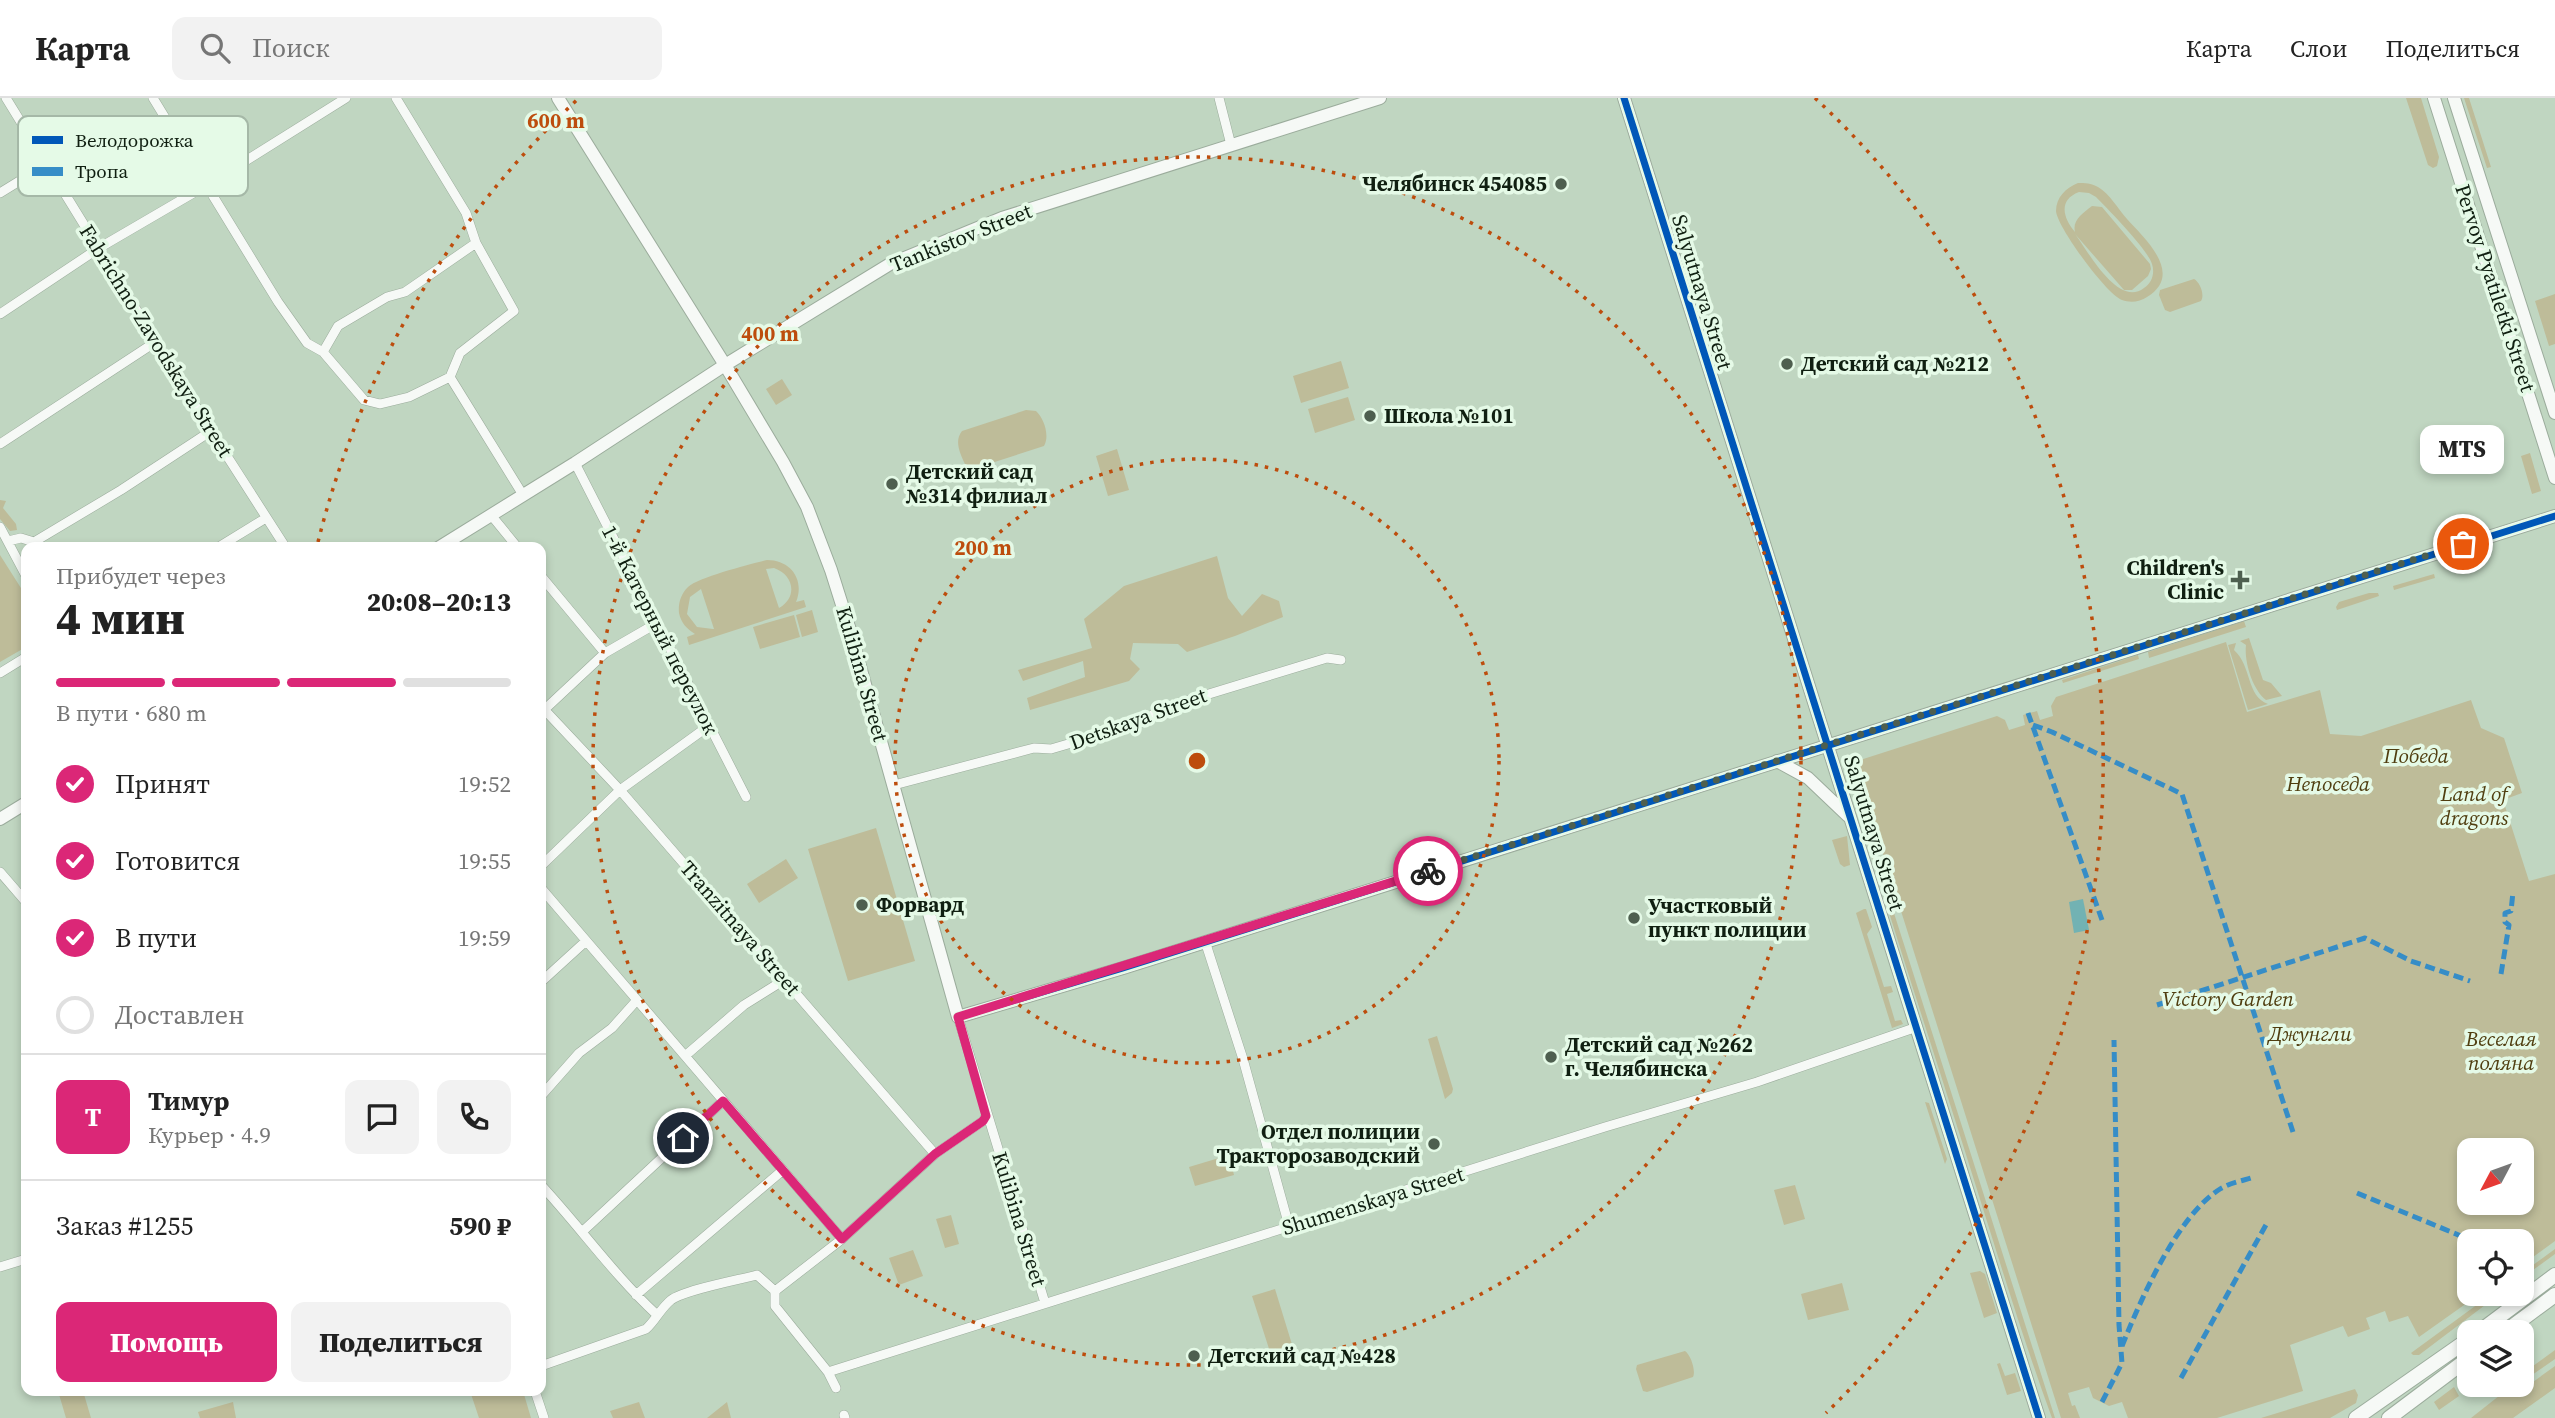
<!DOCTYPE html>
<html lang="ru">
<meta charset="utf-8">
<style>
body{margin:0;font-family:"Source Serif 4",serif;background:#f2f2f2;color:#222;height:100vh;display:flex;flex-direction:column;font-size:26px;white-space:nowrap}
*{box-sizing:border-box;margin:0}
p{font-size:23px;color:#767676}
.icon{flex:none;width:38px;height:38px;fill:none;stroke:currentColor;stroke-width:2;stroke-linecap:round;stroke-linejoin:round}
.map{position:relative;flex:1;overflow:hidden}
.side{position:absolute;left:21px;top:444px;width:525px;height:854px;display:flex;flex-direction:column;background:#fff;border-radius:14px;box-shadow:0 4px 10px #0003}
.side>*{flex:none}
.needle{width:46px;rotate:229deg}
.buttons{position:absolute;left:2457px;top:1040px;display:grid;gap:14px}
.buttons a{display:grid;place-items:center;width:77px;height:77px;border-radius:14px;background:#fff;box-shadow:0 4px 10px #0003;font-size:35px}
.pin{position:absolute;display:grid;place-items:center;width:60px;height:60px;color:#fff;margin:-30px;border:4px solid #fff;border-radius:50%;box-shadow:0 2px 7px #0007}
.courier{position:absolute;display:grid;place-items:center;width:70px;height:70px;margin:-35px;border:5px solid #db2777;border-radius:50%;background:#fff;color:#222;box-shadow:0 2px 9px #0007}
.bubble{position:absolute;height:49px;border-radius:14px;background:#fff;box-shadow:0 4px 10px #0003;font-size:23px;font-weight:800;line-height:49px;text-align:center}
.headline em{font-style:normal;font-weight:800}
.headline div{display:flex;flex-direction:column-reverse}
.headline{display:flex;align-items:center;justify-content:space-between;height:119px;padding:0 35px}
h1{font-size:46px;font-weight:800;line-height:52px}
.bar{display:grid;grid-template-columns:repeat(4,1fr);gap:10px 7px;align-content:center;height:84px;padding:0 35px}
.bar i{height:9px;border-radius:5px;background:#e0e0e0}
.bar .current{background:#db2777}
.bar p{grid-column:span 4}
.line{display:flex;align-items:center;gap:18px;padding:0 35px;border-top:2px solid #e0e0e0}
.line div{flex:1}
.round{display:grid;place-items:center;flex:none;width:74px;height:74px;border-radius:14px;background:#f2f2f2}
ol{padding:0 35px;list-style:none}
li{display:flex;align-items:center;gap:21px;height:77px}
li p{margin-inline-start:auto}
li .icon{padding:7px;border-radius:50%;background:#db2777;color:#fff;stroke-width:4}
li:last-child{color:#767676}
li i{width:38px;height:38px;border:4px solid #e0e0e0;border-radius:50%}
.action{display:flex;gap:14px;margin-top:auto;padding:14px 35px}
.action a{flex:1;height:80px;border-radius:14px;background:#db2777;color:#fff;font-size:28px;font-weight:800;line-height:80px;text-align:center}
.action a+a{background:#f2f2f2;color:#222}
header{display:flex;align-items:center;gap:42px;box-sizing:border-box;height:98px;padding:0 35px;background:#fff;border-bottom:2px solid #e0e0e0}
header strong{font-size:33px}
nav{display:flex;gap:38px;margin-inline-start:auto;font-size:24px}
.search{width:490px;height:63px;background:#f2f2f2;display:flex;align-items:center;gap:18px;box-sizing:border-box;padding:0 24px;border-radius:14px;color:#767676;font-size:26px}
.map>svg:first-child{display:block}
.green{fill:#bebc99;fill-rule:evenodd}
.water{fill:#72b2b3}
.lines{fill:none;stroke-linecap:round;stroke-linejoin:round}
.street-casing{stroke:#9bac9c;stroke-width:10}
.secondary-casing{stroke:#9bac9c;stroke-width:14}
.primary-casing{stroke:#9bac9c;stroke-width:16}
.street{stroke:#f6f9f6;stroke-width:9}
.secondary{stroke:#f6f9f6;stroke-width:12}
.primary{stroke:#f6f9f6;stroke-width:14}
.quiet{stroke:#368dc7;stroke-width:5;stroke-dasharray:10 5;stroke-linecap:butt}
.cycleway-casing{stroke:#e5fae7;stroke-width:11}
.cycleway{stroke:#0057b8;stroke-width:7}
.done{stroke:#4e5f4f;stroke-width:7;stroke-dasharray:0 12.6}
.route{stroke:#db2777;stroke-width:9}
.ring{fill:none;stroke:#bd4d0d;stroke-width:3.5;stroke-dasharray:3.5 7}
.poi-dot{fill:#4e5f4f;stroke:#e5fae7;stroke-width:2.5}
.labels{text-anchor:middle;stroke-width:7;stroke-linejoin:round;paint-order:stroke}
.poi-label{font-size:21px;font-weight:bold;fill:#101f11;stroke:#e5fae7;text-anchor:start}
.street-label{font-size:21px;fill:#101f11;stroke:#e5fae7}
.park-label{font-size:21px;font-style:italic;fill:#503e10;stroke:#e5fae7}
.key{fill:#e5fae7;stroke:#a5b8a7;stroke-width:2}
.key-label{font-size:19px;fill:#101f11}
.centre{fill:#bd4d0d;stroke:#e5fae7;stroke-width:3.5}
.ring-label{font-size:21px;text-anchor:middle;font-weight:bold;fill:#bd4d0d;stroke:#e5fae7;stroke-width:7;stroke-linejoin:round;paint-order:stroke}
</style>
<header>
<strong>Карта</strong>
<div class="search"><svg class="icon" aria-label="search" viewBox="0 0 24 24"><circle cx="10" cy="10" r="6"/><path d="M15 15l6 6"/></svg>Поиск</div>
<nav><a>Карта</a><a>Слои</a><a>Поделиться</a></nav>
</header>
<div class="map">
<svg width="2555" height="1320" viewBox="0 0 2555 1320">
<rect width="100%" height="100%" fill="#c0d6c1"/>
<!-- green -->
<path class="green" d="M2406 0H2421L2439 59 2437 68 2433 70 2428 67Z
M2464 0H2469L2491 69 2487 70Z
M2078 85C2085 85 2091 85 2098 89 2110 96 2118 111 2127 121 2144 140 2185 176 2147 199 2140 204 2130 205 2122 202 2107 197 2057 129 2056 113 2056 99 2066 90 2078 85ZM2079 94 2089 95 2096 99C2108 111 2148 152 2152 166 2155 175 2152 185 2144 190 2118 210 2088 153 2075 136L2124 192H2132L2148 178 2151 171 2150 166 2102 109 2092 108C2083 115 2072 122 2075 134 2063 120 2058 102 2079 94Z
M2194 181C2200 184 2205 197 2201 203L2170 214 2165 212 2159 197 2160 192Z
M2555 196V246L2549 248 2535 203Z
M1341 263 1349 290 1301 305 1293 278Z
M782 281 792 297 776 307 766 291Z
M1348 299 1355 322 1315 335 1308 311Z
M1026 312 1036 313C1044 320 1050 338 1044 348L976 370 965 366C960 355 954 343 962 333Z
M1117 351 1129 392 1108 398 1096 358Z
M2530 355 2541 393 2532 396 2521 358Z
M0 402 6 403 3 410 16 426 17 432 10 433 0 421Z
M0 457 26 498V549L0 564Z
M1217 458 1228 500 1242 518 1262 496 1279 503 1283 519 1235 538 1187 554 1178 546 1133 545 1130 561 1140 571 1129 583 1030 612 1027 600 1085 579 1083 563 1023 583 1018 572 1092 550 1084 521 1124 488Z
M767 462C791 462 805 482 796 504L804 502 806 509 689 547 687 539 695 536C687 531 681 525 679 515 678 505 681 496 688 489 699 479 751 466 767 462ZM774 470C794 477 798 499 779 510L766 471ZM701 491 714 531H713L697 529 687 516 690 499Z
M2434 476 2435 480 2394 492 2393 488Z
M2369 495H2378L2379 498 2337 512 2336 509 2339 504Z
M812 512 818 534 802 539 796 517Z
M794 517 800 539 760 551 753 529Z
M2244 523 2246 529 2149 560 2148 554Z
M2249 540 2263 582 2271 585 2282 598 2266 602C2252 591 2244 563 2246 547L2240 543Z
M2226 544 2247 614 2320 592 2330 636 2361 638 2471 602 2481 630 2504 640 2522 695 2503 702 2529 783 2555 776V1143L2522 1167V1143H2469V1195H2481L2419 1239 2408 1218 2389 1224 2385 1213 2366 1220 2370 1231 2348 1239 2343 1228 2290 1247 2303 1293 2217 1320H2128L2122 1304 2109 1308 2093 1300 2089 1289 2068 1295 2072 1308 2075 1307 2080 1320H2061L1854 664 1997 618 2005 622 2009 632 2025 627 2023 617 2037 613 2040 622 2053 618 2051 608 2056 599ZM2469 1052H2522V1104H2469Z
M2236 545 2234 552C2252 568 2246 598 2268 606L2248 612 2228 547Z
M2138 557 2139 561 2063 585 2062 582Z
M1864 721 2055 1320H2052C2019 1230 1992 1138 1963 1047 1929 939 1893 831 1861 722Z
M876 730 915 863 848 883 808 751Z
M1847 738 1850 767 1844 769 1840 766 1832 742Z
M786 761 798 780 759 805 747 786Z
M1864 811H1866L1872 829 1867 836 1884 889 1891 888 1893 894 1887 896 1895 923 1901 922 1903 926 1892 930 1856 815Z
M1437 938 1453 991 1452 995 1445 1001 1428 941Z
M1925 1004 1929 1005 1947 1061 1945 1066Z
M1229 1057 1234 1077 1195 1088 1189 1069Z
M1795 1087 1805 1121 1784 1127 1774 1092Z
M951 1117 959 1146 945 1150 936 1121Z
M2555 1151V1156L2522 1180V1175Z
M913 1152 923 1178 899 1187 889 1160Z
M1980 1173 1985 1176 1997 1215 1984 1220 1970 1175Z
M1842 1185 1849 1212 1808 1222 1801 1196Z
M1275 1191 1294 1253 1272 1260 1252 1198Z
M2493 1195H2501L2419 1257H2413L2411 1255Z
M2555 1252V1261L2522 1284V1276Z
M1685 1253C1691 1257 1696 1273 1693 1279L1647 1294 1643 1293 1636 1271 1637 1267Z
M2000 1265 2005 1278 2015 1275 2021 1293 2007 1297 1997 1266Z
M2555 1268V1290L2513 1320H2471L2504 1294H2519Z
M2454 1289 2459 1298 2439 1312 2434 1304Z
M2355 1291 2358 1297 2356 1305 2330 1320H2261Z
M58 1293H83L91 1320H66Z
M470 1293H523L531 1320H479Z
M233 1304 236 1320H200L198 1314Z
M639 1304 645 1320H613L610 1313Z
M727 1304 731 1320H707Z"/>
<!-- water -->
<path class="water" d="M2083 801 2089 832 2074 835 2069 804Z"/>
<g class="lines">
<defs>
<path id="street" d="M6 0 211 333 286 450
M153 0 278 204 307 245 323 254 364 302 380 306 409 299 450 279 523 397
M396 0 466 115 476 145 514 213 460 255 450 279
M1219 0 1231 47
M0 95 47 66
M0 216 99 150 207 87 346 0
M323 254 338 228 387 199 405 194 476 145
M0 346 157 243
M575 365 746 699
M491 417 518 450
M0 429 26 478
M8 443 21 440 34 444V450
M34 444 121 392 211 333
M217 450 266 420
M541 478 605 555
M0 575 26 559
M541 608 620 692 935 1056
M544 612 605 555 657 525
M894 687 1034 650 1051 651 1140 625 1163 610 1327 560 1341 562
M541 768 620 692 710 627
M0 774 26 804
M541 790 842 1141
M1205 843 1243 961 1289 1128
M541 884 586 843
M958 919 1045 1205
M685 958 744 907 784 882
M541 998 579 955 612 930 637 902
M541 1087C580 1129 614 1177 656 1216
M583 1133 723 1003
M0 1169 26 1161
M775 1193 842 1141 935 1056 983 1023 986 1018
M775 1193V1208L828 1274 836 1290
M636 1197 783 1072
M541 1268 646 1231C656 1222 660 1211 671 1202 684 1192 738 1182 757 1177L775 1193
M828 1274 1605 1029 1757 984 1917 929
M535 1293 544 1320
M844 1317 845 1320"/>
<path id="secondary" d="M558 0 725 267 783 364 807 409 831 472 849 529 958 919 1123 870 2555 418
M1624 0 2039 1320
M2434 0 2555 380
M2454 0 2555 315
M438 450 575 365 725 267 890 166 1002 120 1380 0
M1777 663 1808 680 1848 718
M0 721 26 705"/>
<path id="primary" d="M2479 1234 2555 1177
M2505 1234 2555 1197
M2356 1320 2469 1241
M2389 1320 2469 1260"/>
</defs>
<!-- street casing -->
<use href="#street" class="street-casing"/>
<!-- secondary casing -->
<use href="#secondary" class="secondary-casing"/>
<!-- primary casing -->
<use href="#primary" class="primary-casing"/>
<!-- street -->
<use href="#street" class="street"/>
<!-- secondary -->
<use href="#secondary" class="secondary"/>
<!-- primary -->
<use href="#primary" class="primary"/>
<!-- quiet -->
<path class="quiet" d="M2028 615 2102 822
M2033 627 2052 634 2182 696 2293 1034
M2501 876 2509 827 2505 824V815L2511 813 2513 794
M2157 907 2365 840 2411 863 2470 883
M2357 1095 2473 1143
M2122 1248C2141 1201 2177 1118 2220 1091 2230 1085 2241 1083 2251 1080
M2181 1280 2267 1125
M2102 1304 2122 1265 2119 1227 2114 942"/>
<defs>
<path id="cycleway" d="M1624 0 2039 1320
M958 919 1123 870 2555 418"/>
</defs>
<!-- cycleway casing -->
<use href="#cycleway" class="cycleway-casing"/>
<!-- cycleway -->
<use href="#cycleway" class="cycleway"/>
</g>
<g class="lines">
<!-- done -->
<path class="done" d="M1428 773 2463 446"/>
<!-- route -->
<path class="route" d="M683 1040 723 1003 842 1141 935 1056 983 1023 986 1018 958 919 1428 773"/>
</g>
<!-- distance rings -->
<g class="ring">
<circle cx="1197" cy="663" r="302"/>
<circle cx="1197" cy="663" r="604"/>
<path d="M318 444A906 906 0 0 1 579 0M1815 0A906 906 0 0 1 1826 1315"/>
</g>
<!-- markers -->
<g class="poi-dot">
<circle cx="1561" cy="86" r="7"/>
<circle cx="1787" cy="266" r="7"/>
<circle cx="1370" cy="318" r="7"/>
<circle cx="892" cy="386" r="7"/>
<path d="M2236.5 471.5h7v7h7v7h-7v7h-7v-7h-7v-7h7z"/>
<circle cx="862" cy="807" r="7"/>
<circle cx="1634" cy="820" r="7"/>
<circle cx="1551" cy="959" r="7"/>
<circle cx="1434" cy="1046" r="7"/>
<circle cx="1194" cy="1258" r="7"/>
</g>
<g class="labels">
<!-- poi labels -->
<g class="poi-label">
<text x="1547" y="93" text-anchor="end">Челябинск 454085</text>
<text x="1801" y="273">Детский сад №212</text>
<text x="1384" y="325">Школа №101</text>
<text x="906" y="381">Детский сад<tspan x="906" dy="24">№314 филиал</tspan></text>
<text x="2224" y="477" text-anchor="end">Children's<tspan x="2224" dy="24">Clinic</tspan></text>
<text x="876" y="814">Форвард</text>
<text x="1648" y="815">Участковый<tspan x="1648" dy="24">пункт полиции</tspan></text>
<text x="1565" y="954">Детский сад №262<tspan x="1565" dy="24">г. Челябинска</tspan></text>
<text x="1420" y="1041" text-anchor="end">Отдел полиции<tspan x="1420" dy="24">Тракторозаводский</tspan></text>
<text x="1208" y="1265">Детский сад №428</text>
</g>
<!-- street labels -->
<g class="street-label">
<text transform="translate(961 140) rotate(-22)" y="7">Tankistov Street</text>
<text transform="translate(2495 190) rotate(72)" y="7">Pervoy Pyatiletki Street</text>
<text transform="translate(1702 194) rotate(73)" y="7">Salyutnaya Street</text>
<text transform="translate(156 243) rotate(58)" y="7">Fabrichno-Zavodskaya Street</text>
<text transform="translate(660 532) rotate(63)" y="7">1-й Катерный переулок</text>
<text transform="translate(862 576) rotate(74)" y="7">Kulibina Street</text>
<text transform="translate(1138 621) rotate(-20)" y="7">Detskaya Street</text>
<text transform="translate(1874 735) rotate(73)" y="7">Salyutnaya Street</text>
<text transform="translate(740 830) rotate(49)" y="7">Tranzitnaya Street</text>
<text transform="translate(1373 1103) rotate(-17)" y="7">Shumenskaya Street</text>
<text transform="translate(1019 1121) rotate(73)" y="7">Kulibina Street</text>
</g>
<!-- park labels -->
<g class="park-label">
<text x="2416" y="665">Победа</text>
<text x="2328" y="693">Непоседа</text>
<text x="2474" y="703">Land of<tspan x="2474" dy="24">dragons</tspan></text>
<text x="2228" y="908">Victory Garden</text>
<text x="2310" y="943">Джунгли</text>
<text x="2501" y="948">Веселая<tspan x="2501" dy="24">поляна</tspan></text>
</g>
</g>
<!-- legend -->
<rect x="18" y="18" width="230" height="80" rx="10" class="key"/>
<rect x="32" y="38" width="31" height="8" fill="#0057b8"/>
<rect x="32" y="69" width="31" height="9" fill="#368dc7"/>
<g class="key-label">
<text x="75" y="49">Велодорожка</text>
<text x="75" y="80">Тропа</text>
</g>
<circle cx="1197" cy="663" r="10" class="centre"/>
<g class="ring-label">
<text x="556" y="30">600 m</text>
<text x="770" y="243">400 m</text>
<text x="983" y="457">200 m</text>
</g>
</svg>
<div class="buttons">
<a><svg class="needle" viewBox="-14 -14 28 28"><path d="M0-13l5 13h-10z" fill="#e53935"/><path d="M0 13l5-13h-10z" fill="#767676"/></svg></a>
<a><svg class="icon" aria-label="locate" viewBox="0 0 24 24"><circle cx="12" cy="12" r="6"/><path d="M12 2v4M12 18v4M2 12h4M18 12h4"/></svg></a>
<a><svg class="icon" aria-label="layers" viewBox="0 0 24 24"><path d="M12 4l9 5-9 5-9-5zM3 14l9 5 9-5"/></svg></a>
</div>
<div class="pin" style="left:2463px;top:446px;background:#ea580c"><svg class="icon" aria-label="bag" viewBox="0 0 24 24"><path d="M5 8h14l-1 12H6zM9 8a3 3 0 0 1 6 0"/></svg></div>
<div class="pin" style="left:683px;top:1040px;background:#1f2937"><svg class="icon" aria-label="home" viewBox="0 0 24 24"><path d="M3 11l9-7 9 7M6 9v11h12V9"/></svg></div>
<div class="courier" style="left:1428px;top:773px"><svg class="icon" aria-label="bike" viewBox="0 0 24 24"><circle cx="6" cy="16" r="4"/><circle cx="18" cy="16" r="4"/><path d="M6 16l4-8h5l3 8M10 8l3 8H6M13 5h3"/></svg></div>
<div class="bubble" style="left:2420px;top:327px;width:84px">MTS</div>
<section class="side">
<div class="headline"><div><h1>4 мин</h1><p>Прибудет через</p></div><em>20:08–20:13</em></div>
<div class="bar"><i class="current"></i><i class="current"></i><i class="current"></i><i></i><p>В пути · 680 m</p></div>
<ol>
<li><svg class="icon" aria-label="check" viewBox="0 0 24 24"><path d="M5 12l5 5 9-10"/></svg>Принят<p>19:52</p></li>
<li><svg class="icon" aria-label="check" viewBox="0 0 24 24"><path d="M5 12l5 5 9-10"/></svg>Готовится<p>19:55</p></li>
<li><svg class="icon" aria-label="check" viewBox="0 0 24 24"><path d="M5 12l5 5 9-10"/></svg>В пути<p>19:59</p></li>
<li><i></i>Доставлен</li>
</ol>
<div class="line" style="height:126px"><b class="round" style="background:#db2777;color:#fff">Т</b><div><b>Тимур</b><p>Курьер · 4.9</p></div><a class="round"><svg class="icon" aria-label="chat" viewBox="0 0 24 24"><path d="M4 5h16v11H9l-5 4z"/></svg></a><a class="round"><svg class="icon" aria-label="phone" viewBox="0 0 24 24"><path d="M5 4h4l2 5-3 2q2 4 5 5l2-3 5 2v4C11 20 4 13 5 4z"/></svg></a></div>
<div class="line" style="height:91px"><div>Заказ #1255</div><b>590 ₽</b></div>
<div class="action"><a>Помощь</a><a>Поделиться</a></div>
</section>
</div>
